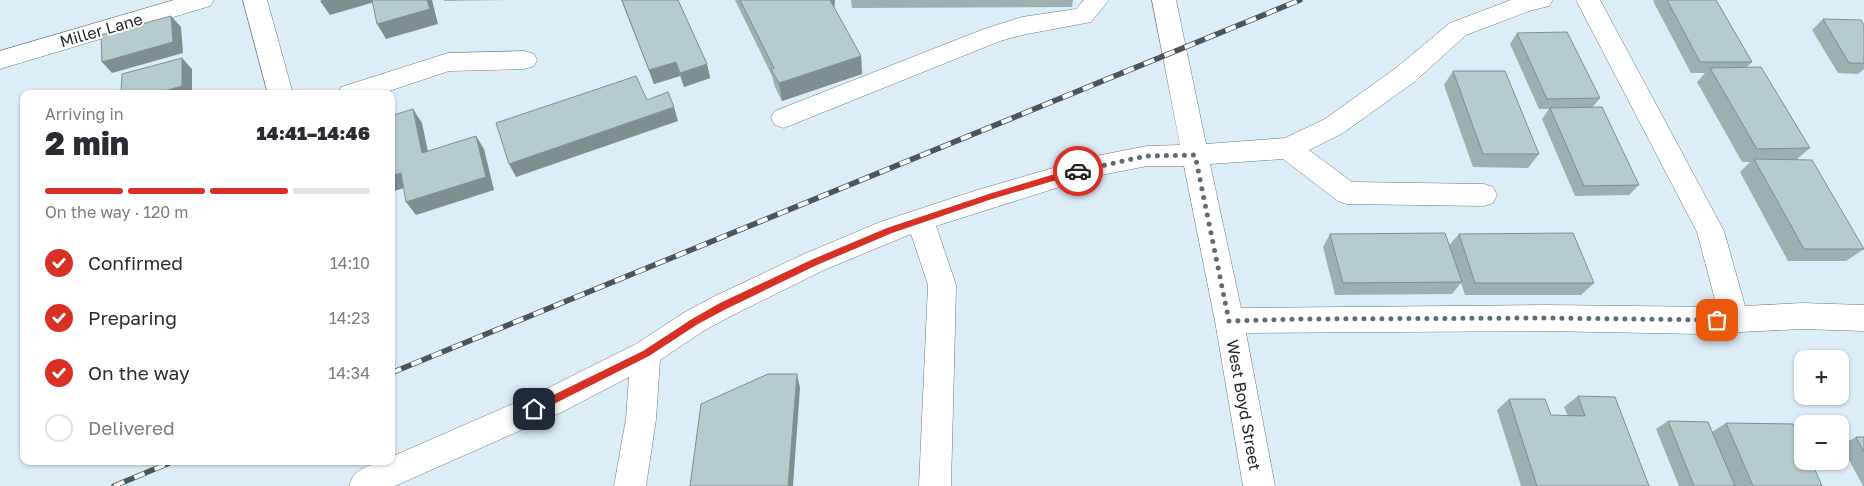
<!DOCTYPE html>
<meta charset="utf-8">
<style>
body{margin:0;font-family:"Golos Text",sans-serif;background:#f2f2f3;color:#2b2b33;height:100vh;display:flex;flex-direction:column;font-size:19px;white-space:nowrap}
*{box-sizing:border-box;margin:0}
p{font-size:16px;color:#7c7c81}
.icon{flex:none;width:28px;height:28px;fill:none;stroke:currentColor;stroke-width:2;stroke-linecap:round;stroke-linejoin:round}
.map{position:relative;flex:1;overflow:hidden}
.details{position:absolute;left:20px;top:90px;width:375px;height:375px;display:flex;flex-direction:column;background:#fff;border-radius:10px;box-shadow:0 1px 4px #0004}
.details>*{flex:none}
.buttons{position:absolute;left:1794px;top:350px;display:grid;gap:10px}
.buttons a{display:grid;place-items:center;width:55px;height:55px;border-radius:10px;background:#fff;box-shadow:0 1px 4px #0004;font-size:25px}
.pin{position:absolute;display:grid;place-items:center;width:42px;height:42px;color:#fff;margin:-21px;border-radius:10px;box-shadow:0 2px 8px #0006}
.courier{position:absolute;display:grid;place-items:center;width:50px;height:50px;margin:-25px;border:4px solid #d93025;border-radius:50%;background:#fff;color:#222;box-shadow:0 1px 6px #0007}
.head em{font-style:normal;font-weight:800}
.head div{display:flex;flex-direction:column-reverse}
.head{display:flex;align-items:center;justify-content:space-between;height:85px;padding:0 25px}
h1{font-size:32px;font-weight:800;line-height:38px}
.bar{display:grid;grid-template-columns:repeat(4,1fr);gap:8px 5px;align-content:center;height:60px;padding:0 25px}
.bar i{height:6px;border-radius:4px;background:#e1e1e2}
.bar .on{background:#d93025}
.bar p{grid-column:span 4}
ol{padding:0 25px;list-style:none}
li{display:flex;align-items:center;gap:15px;height:55px}
li p{margin-inline-start:auto}
li .icon{padding:5px;border-radius:50%;background:#d93025;color:#fff;stroke-width:4}
li:last-child{color:#7c7c81}
li i{width:28px;height:28px;border:2px solid #e1e1e2;border-radius:50%}
.map>svg:first-child{display:block}
.lines{fill:none;stroke-linecap:round;stroke-linejoin:round}
.minor-casing{stroke:#6a7983;stroke-width:1}
.minor{fill:#fff;fill-rule:evenodd}
.rail-casing{stroke:#4c555b;stroke-width:5.5}
.rail{stroke:#fff;stroke-width:4;stroke-dasharray:11;stroke-linecap:butt}
.wall{fill:#9dafb0}
.shaded-wall{fill:#7f8e90}
.building{fill:#b6cbcd;stroke:#7f8e90}
.route{fill:#d93025}
.done{stroke:#626b71;stroke-width:5;stroke-dasharray:0 9}
.labels{text-anchor:middle;stroke-width:4;stroke-linejoin:round;paint-order:stroke}
.street-label{font-size:16px;fill:#1f2529;stroke:#fff}
</style>
<div class="map">
<svg width="1864" height="486" viewBox="0 0 1864 486">
<rect width="100%" height="100%" fill="#ddedf8"/>
<g class="lines">
<defs>
<path id="minor" d="M174 0H214L210 6 0 69V51Z
M243 0H267L293 94H268Z
M1084 0H1109L1091 22 1022 35 1000 41 784 128 775 125 771 118 775 111 984 29 1022 17 1076 9Z
M1152 0H1176L1206 144 1285 138 1325 119 1396 68 1450 23 1511 0H1553L1549 6 1529 11 1466 35 1414 82 1343 133 1309 150 1352 182 1484 184 1493 187 1497 195 1493 203 1484 206 1347 204 1338 201 1283 159 1210 164 1241 308 1546 305 1717 307 1697 232 1576 0H1600L1724 231 1745 306 1802 303 1864 305V331L1802 329 1700 334 1546 331 1246 333 1275 486H1243L1215 321 1184 166H1147L1091 177 936 226 956 285 951 486H919L928 285 911 234 824 270 733 315 705 330 660 360 656 419 646 486H614L626 419 629 377 562 412 395 486H349C350 483 352 477 354 475 363 466 379 461 391 461V457L540 392 636 344 685 312 713 297 804 254 880 222 974 191 1091 157 1147 146 1180 145Z
M525 51 534 54 537 60 534 66 525 69 449 71 380 94H338L341 87 448 53Z"/>
</defs>
<!-- minor casing -->
<use href="#minor" class="minor-casing"/>
<!-- minor -->
<use href="#minor" class="minor"/>
<defs>
<path id="rail" d="M391 373 1300 0
M114 486 174 461"/>
</defs>
<!-- rail casing -->
<use href="#rail" class="rail-casing"/>
<!-- rail -->
<use href="#rail" class="rail"/>
</g>
<!-- wall -->
<path class="wall" d="M444 0H517L444 1Z
M621 0H678L707 64 710 78 684 87 680 76 654 84Z
M735 0H835L834 9 861 56 862 74 782 101 775 87 772 76Z
M851 0H1073L1072 7 852 8Z
M1654 0H1716L1752 62 1747 67 1810 148 1797 159 1864 249 1846 261H1788L1740 172 1750 162H1742L1697 82 1705 73H1691L1653 1Z
M1823 19 1864 25V69L1858 74 1838 73 1812 30Z
M1517 33 1600 98 1592 108 1639 185 1629 195 1575 196 1542 119 1549 109H1539L1510 44Z
M1453 71 1539 154 1528 168 1473 167 1444 85Z
M1330 234 1449 245 1459 234 1594 283 1581 295H1465L1461 283 1452 294 1335 295 1323 247Z
M1578 396 1649 486H1521L1497 410 1509 399 1551 415 1568 416 1564 407Z
M1668 421 1712 432 1726 423 1822 486H1679L1656 429Z
M1856 437H1864V486H1863L1841 445Z"/>
<!-- shaded-wall -->
<path class="shaded-wall" d="M322 0H377L378 1 330 15 320 1Z
M427 0H432L438 24 386 39 377 24Z
M826 0H835L834 9Z
M171 16 181 27 183 53 112 73 102 62Z
M861 56 862 74 782 101 779 83Z
M182 58 192 69V94H154Z
M676 62 680 76 654 84 649 70Z
M707 64 710 78 684 87 680 73Z
M674 107 678 121 516 177 509 164Z
M413 109 422 123 431 166 422 153Z
M476 136 484 149 494 190 416 215 406 202Z
M401 173 411 186 391 192V176Z
M797 374 800 388 793 486H788Z"/>
<!-- building -->
<path class="building" d="M372 0H427L430 9 377 24Z
M622 0H678L707 64 680 73 676 62 649 70Z
M740 0H830L861 56 779 83 771 69 774 68Z
M1667 0H1716L1752 62H1700Z
M171 16 173 42 102 62 101 35Z
M1823 19 1861 20 1864 25V63H1849Z
M1567 32 1600 98 1547 99 1517 33Z
M182 58V86L154 94H121L122 74Z
M1761 67 1810 148 1757 149 1710 68Z
M1453 71H1505L1539 154H1483Z
M636 76 647 100 668 92 674 107 509 164 496 123Z
M1602 107 1639 185 1584 186 1550 108Z
M413 109 422 153 476 136 486 177 406 202 401 173 391 176V116Z
M1754 159 1812 160 1864 249H1804Z
M1445 233 1462 282 1343 283 1330 234Z
M1573 233 1594 283H1475L1459 234Z
M768 374H797L788 486H690L701 404Z
M1578 396 1615 397 1649 486H1537L1509 399H1545L1551 415 1585 416Z
M1668 421 1708 422 1735 486H1694Z
M1726 423 1793 424 1802 444V461H1811L1822 486H1753Z
M1856 437H1864V452Z"/>
<!-- route -->
<path class="route" d="M1078 167 1082 171 1080 173 992 199 892 233 817 265 726 309 698 324 649 356 538 412H531L530 409 531 406 643 351 692 319 720 303 811 260 887 228 992 193Z"/>
<g class="lines">
<!-- done -->
<path class="done" d="M1078 171 1146 156 1195 155 1229 321 1302 319 1546 318 1717 320"/>
</g>
<g class="labels">
<!-- street labels -->
<g class="street-label">
<text transform="translate(101 30) rotate(-16)" y="6">Miller Lane</text>
<text transform="translate(1244 405) rotate(80)" y="6">West Boyd Street</text>
</g>
</g>
</svg>
<div class="buttons">
<a>+</a>
<a>−</a>
</div>
<div class="pin" style="left:1717px;top:320px;background:#ea580c"><svg class="icon" aria-label="bag" viewBox="0 0 24 24"><path d="M5 8h14l-1 12H6zM9 8a3 3 0 0 1 6 0"/></svg></div>
<div class="pin" style="left:534px;top:409px;background:#1f2937"><svg class="icon" aria-label="home" viewBox="0 0 24 24"><path d="M3 11l9-7 9 7M6 9v11h12V9"/></svg></div>
<div class="courier" style="left:1078px;top:171px"><svg class="icon" aria-label="car" viewBox="0 0 24 24"><path d="M5 17H2v-5l4-1 3-4h7l3 4 3 1v5h-3M9 17h6M6 11h13"/><circle cx="7" cy="17" r="2"/><circle cx="17" cy="17" r="2"/></svg></div>
<section class="details">
<div class="head"><div><h1>2 min</h1><p>Arriving in</p></div><em>14:41–14:46</em></div>
<div class="bar"><i class="on"></i><i class="on"></i><i class="on"></i><i></i><p>On the way · 120 m</p></div>
<ol>
<li><svg class="icon" aria-label="check" viewBox="0 0 24 24"><path d="M5 12l5 5 9-10"/></svg>Confirmed<p>14:10</p></li>
<li><svg class="icon" aria-label="check" viewBox="0 0 24 24"><path d="M5 12l5 5 9-10"/></svg>Preparing<p>14:23</p></li>
<li><svg class="icon" aria-label="check" viewBox="0 0 24 24"><path d="M5 12l5 5 9-10"/></svg>On the way<p>14:34</p></li>
<li><i></i>Delivered</li>
</ol>
</section>
</div>
